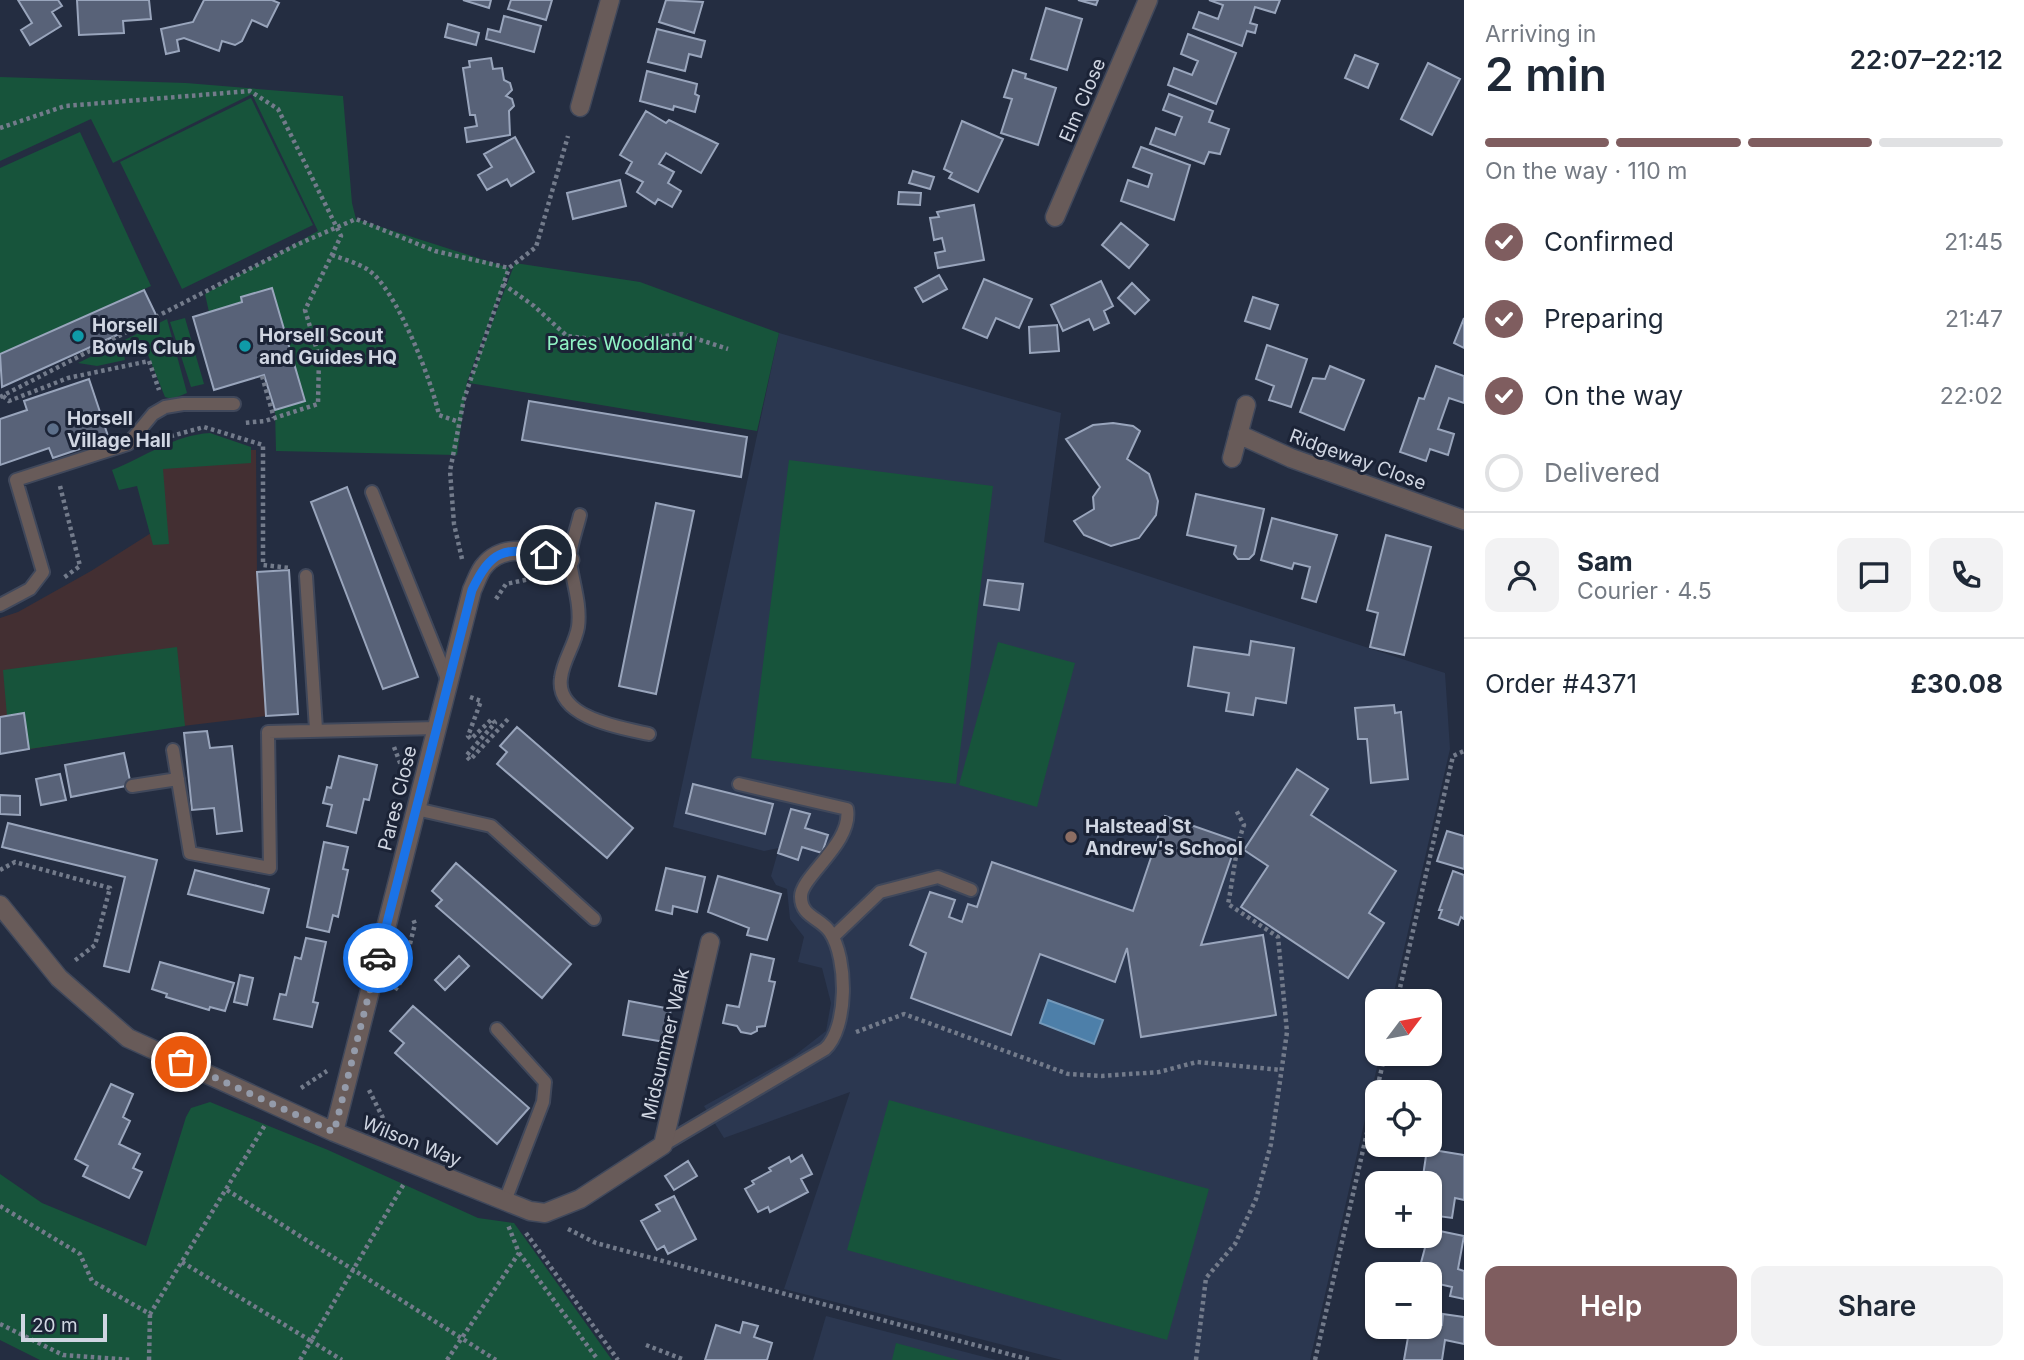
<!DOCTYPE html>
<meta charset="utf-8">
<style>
body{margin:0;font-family:Inter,sans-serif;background:#f2f2f3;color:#1f2937;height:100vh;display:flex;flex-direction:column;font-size:26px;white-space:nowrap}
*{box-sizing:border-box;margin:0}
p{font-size:23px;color:#747a83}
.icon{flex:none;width:38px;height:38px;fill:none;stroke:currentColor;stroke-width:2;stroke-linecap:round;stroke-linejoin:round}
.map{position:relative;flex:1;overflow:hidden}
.sheet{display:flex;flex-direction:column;background:#fff;width:560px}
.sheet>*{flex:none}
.needle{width:46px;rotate:58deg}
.controls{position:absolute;left:1365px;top:989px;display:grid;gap:14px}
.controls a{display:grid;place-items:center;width:77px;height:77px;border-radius:14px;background:#fff;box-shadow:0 2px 5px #0004;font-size:35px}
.scale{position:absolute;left:21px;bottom:18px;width:86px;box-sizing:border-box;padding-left:7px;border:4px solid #d0d6e2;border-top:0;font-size:19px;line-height:24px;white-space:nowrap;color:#d0d6e2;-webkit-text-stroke:5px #1b2336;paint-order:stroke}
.pin{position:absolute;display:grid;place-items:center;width:60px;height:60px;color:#fff;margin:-30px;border:4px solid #fff;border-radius:50%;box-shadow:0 2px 7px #0007}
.courier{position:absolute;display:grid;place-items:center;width:70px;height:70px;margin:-35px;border:5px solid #1a73e8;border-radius:50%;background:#fff;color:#222;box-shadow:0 2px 9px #0007}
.summary em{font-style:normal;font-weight:600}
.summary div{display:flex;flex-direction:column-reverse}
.summary{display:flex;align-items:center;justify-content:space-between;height:119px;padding:0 21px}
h1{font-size:46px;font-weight:600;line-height:52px}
.bar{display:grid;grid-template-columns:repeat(4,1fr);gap:10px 7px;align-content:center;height:84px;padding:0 21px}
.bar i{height:9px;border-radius:5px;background:#e0e1e3}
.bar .on{background:#7f5d5f}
.bar p{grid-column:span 4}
.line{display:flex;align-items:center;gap:18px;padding:0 21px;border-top:2px solid #e0e1e3}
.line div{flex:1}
.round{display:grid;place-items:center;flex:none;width:74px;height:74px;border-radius:14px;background:#f2f2f3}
ol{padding:0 21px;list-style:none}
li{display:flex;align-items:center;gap:21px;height:77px}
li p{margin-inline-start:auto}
li .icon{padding:7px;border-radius:50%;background:#7f5d5f;color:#fff;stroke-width:4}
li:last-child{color:#747a83}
li i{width:38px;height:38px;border:4px solid #e0e1e3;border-radius:50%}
.cta{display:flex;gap:14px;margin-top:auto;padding:14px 21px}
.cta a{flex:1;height:80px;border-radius:14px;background:#7f5d5f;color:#fff;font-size:28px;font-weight:600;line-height:80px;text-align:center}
.cta a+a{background:#f2f2f3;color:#1f2937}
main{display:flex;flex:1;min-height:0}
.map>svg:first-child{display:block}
.commercial{fill:#432f32}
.built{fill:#2b3750}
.green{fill:#17543b}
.water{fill:#4d7fa9;stroke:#7499ba;stroke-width:2}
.building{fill:#586278;stroke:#99a5bc;stroke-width:2}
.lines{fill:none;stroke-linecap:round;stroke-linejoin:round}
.service-casing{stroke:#40485b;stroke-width:16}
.minor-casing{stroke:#40485b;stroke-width:21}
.path{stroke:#737b8b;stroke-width:4.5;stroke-dasharray:3.5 3.5;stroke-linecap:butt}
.service{stroke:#685b59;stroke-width:12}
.minor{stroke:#685b59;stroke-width:18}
.done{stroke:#949baa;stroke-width:7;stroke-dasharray:0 12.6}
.route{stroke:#1a73e8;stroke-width:9}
.culture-dot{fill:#0f9aa8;stroke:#1b2336;stroke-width:2.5}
.service-dot{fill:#5c6f8a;stroke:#1b2336;stroke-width:2.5}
.education-dot{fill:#8d6e63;stroke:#1b2336;stroke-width:2.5}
.labels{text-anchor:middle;stroke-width:6;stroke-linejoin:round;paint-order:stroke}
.street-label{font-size:19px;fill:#d0d6e2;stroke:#1b2336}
.poi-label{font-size:19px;font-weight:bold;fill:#d0d6e2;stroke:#1b2336;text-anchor:start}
.park-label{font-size:19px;fill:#91f4c5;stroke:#1b2336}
</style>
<main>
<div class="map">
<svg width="1464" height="1360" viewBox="0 0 1464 1360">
<rect width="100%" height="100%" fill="#242d41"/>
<!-- commercial -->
<path class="commercial" d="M205 449 256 450 257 572 266 716 141 731 0 754V618L18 612 91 571 159 528 154 464Z"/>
<!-- built -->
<path class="built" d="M779 333 1061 413 1044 542 1445 673 1450 749 1392 1001H1377V1054H1380L1310 1360H1062L784 1289 850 1092 724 1138 704 1106 794 1056 826 1031 831 1003 822 968 798 962 804 937 790 919 787 889 776 885 771 876 779 848 764 851 673 827Z
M826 1316 996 1360H813Z"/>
<!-- green -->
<path class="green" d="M0 77 186 83 343 96 352 203 356 219 509 268 467 382 457 455 276 451 275 410 304 401 272 288 241 297 242 302 209 312 205 294 318 231 252 94 113 163 91 119 0 161Z
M251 98 313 225 182 289 120 162Z
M80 132 151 286 0 354V168Z
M515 263 640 282 779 333 757 431 469 383Z
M185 318 204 384 191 387 170 322Z
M167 319 187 393 172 399 165 397 142 340 122 345 125 360 97 366 78 363Z
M210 433 251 447V463L163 469 169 544 153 545 137 486 119 490 112 470C145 457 174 435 210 433Z
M789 460 993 486 956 784 751 758Z
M998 642 1075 663 1037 807 959 785Z
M177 647 185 726 29 749 24 713 7 716 3 670Z
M889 1100 1209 1189 1167 1340 847 1250Z
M210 1102 328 1150 478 1218 514 1223 612 1360H40L0 1340V1174L42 1203 146 1246 186 1117 191 1108Z
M896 1343 959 1360H892Z"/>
<!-- water -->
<path class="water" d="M1048 1000 1103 1020 1094 1044 1040 1023Z"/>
<!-- building -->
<path class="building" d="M18 0H58L62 6 52 12 61 26 30 45 21 30 32 23Z
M77 0H149L151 19 123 21 124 33 79 35Z
M204 0H272L279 3 267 27 252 20 242 41 235 45 222 41 219 51 184 38 177 40 179 51 166 54 161 29 193 22Z
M463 0H491L489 8Z
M511 0H552L546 20 508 9Z
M666 0 703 2 694 33 659 22Z
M1078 0H1098L1096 5Z
M1209 0H1280L1275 13 1255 7 1250 23 1257 25 1255 33 1247 31 1242 46 1193 28 1199 12 1218 19 1223 5Z
M1046 8 1082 19 1067 70 1031 59Z
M504 16 541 26 534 52 486 39 488 29 500 32Z
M448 24 479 33 476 45 445 37Z
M657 29 705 41 701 57 689 54 685 71 648 62Z
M1188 34 1236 53 1216 104 1168 85 1174 68 1192 75 1198 61 1181 54Z
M1355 55 1378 64 1368 88 1345 78Z
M491 58 493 69 502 68 504 80 510 83 512 90 506 96 512 99 514 106 509 111 510 135 467 142 465 128 477 126 475 115H470L463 68 470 67 469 61Z
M1428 63 1460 79 1432 135 1401 119Z
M1013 70 1026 74 1025 78 1056 88 1038 145 1001 133 1012 99 1004 97Z
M647 71 697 84 695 94 699 96 695 112 674 106 673 110 640 101Z
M1169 94 1213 111 1209 122 1229 129 1220 154 1209 152 1204 164 1150 144 1156 128 1175 135 1182 117 1163 110Z
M646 111 666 123 669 120 718 144 701 173 666 153 659 164 674 172 668 183 681 191 672 207 658 199 655 204 637 192 643 182 626 173 632 162 620 155Z
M962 121 1003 139 978 192 949 178 952 173 944 169Z
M515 137 534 172 511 186 507 179 487 190 478 175 492 167 484 154Z
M1141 147 1190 165 1174 220 1121 201 1128 180 1148 187 1152 174 1133 167Z
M913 171 934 177 930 189 909 183Z
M620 180 626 206 573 219 567 193Z
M899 192 921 193 920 205 898 204Z
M974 205 984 260 938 268 935 253 945 251 942 238 934 240 930 218 939 217 937 212Z
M1121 223 1148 245 1129 268 1102 245Z
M939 275 947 289 923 302 915 288Z
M984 279 1032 299 1019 328 996 318 987 338 963 328Z
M1101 281 1113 306 1104 311 1109 323 1094 330 1089 319 1063 331 1051 305Z
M1132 283 1149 300 1135 314 1118 298Z
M272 288 305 401 275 410 264 375 214 390 193 317 242 302 241 297Z
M144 290 157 317 2 387 0 354Z
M1253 297 1278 305 1270 329 1245 321Z
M1464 318V348L1454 343Z
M1057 325 1059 351 1030 353 1029 327Z
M1267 345 1307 359 1291 407 1269 400 1274 386 1256 379Z
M1330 366 1364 380 1344 430 1300 412 1313 378 1325 379Z
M1436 366 1464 376V403L1449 398 1438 429 1454 434 1448 455 1430 449 1426 461 1400 452 1419 398 1424 399Z
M89 379 109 439 53 458 49 448 0 465V419L27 410 24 401Z
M529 401 747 437 741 477 522 440Z
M1113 423 1133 426 1140 431 1127 459 1149 474 1158 501 1156 515 1139 538 1111 546 1084 535 1074 521 1094 509 1093 497 1100 487 1066 439 1093 425Z
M347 487 418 677 383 689 311 502Z
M1196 494 1264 509 1254 554 1249 559H1238L1234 554 1236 546 1187 535Z
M656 503 694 511 656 694 619 686Z
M1272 518 1337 535 1316 602 1302 598 1310 567 1294 563 1292 569 1261 560Z
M1386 535 1431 547 1404 655 1370 647 1378 613 1367 610Z
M289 570 298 714 266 716 257 572Z
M988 580 1023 584 1019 610 984 605Z
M1251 641 1294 648 1286 703 1256 698 1253 715 1226 711 1229 693 1188 686 1194 647 1249 655Z
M1394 705 1395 713 1401 712 1408 779 1371 783 1367 739H1358L1355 708Z
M24 713 29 749 0 754V717Z
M517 727 633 828 607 858 497 764 507 752 500 746Z
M207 731 210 748 232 746 242 831 217 834 214 808 192 810 184 733Z
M124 753 131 785 71 797 65 765Z
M339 756 377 765 369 800 364 799 356 833 327 826 332 805 323 803 327 787 331 788Z
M1297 769 1328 789 1311 815 1396 871 1369 913 1384 923 1348 978 1241 907 1268 866 1244 850Z
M60 774 66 800 41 805 36 779Z
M693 784 773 804 765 834 686 813Z
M0 795 20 796V815L0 814Z
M791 809 810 814 805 828 828 835 822 853 802 847 798 860 778 853Z
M1165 816 1237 841 1201 945 1263 935 1276 1015 1141 1037 1127 948 1115 982 1040 954 1011 1035 911 998 926 953 910 945 930 892 955 900 949 917 962 922 968 904 977 907 992 862 1133 911Z
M8 823 157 860 129 972 104 966 125 877 2 847Z
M1447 831 1464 836V869L1437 861Z
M324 842 348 847 343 869 348 870 338 917 333 915 329 932 307 927Z
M456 863 571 964 542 998 436 906 442 900 432 891Z
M666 868 705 877 697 912 673 906 672 914 656 910Z
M195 870 269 889 263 913 188 894Z
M1453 871 1464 875V919L1461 917 1458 925 1439 918 1442 910H1439Z
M718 876 781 894 767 940 747 935 749 928 708 912Z
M306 938 326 942 313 1002 318 1003 312 1027 274 1019 280 994 286 995 295 957 301 959Z
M751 954 774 959 769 981 775 982 765 1026 757 1027V1031L751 1034 741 1032 737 1026 723 1023 727 1005 739 1007Z
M459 956 469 966 445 990 435 980Z
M160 962 234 983 225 1011 210 1007 209 1010 166 997 167 994 152 989Z
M240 975 253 978 247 1005 234 1002Z
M629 1001 671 1009 665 1042 623 1035Z
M413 1006 529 1108 497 1144 395 1053 404 1043 390 1031Z
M111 1084 133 1094 123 1117 130 1121 119 1144 140 1154 133 1168 142 1172 129 1198 83 1176 88 1166 75 1159Z
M1427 1149 1464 1155V1200L1455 1198 1452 1218 1430 1215V1183H1422Z
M802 1155 812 1174 801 1179 808 1192 770 1212 768 1207 758 1212 745 1189 754 1184 752 1181 771 1171 769 1168 789 1157 791 1162Z
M688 1161 697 1176 674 1190 665 1176Z
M674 1196 696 1239 668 1254 664 1246 657 1250 641 1221 660 1211 656 1205Z
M1430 1229 1464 1236 1458 1269 1464 1271V1299L1450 1296 1452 1287 1430 1282V1274H1418Z
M1443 1314 1464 1317V1344L1445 1340 1442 1360H1404L1410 1326H1430V1323L1442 1325Z
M743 1322 758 1326 754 1337 772 1343 767 1360H705L716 1325 740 1333Z"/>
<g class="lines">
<defs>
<path id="service" d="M372 492 448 681
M580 515C577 529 569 548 570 562 573 583 581 605 578 627 575 645 563 660 561 678 555 718 622 728 649 734
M306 576 316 729
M0 605 30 589 43 572 16 480 128 444 153 414 165 407 183 404H234
M173 750 190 853 270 868 268 732 437 728
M132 786 178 779
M416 809 491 826 594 919
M833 937 880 892 938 877 971 890
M497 1029 545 1082 543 1102 505 1201
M663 1145 825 1049C848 1028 848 959 830 932 821 918 801 917 801 897 800 877 853 843 847 809L739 784"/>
<path id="minor" d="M580 107 610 0
M1055 217 1148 0
M1238 434 1291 458 1464 520
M1232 458 1246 405
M0 905 59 978 128 1038 334 1132 530 1211 545 1213 580 1199 663 1145 710 942
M334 1132 472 590C476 582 479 571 485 565 505 540 544 554 570 560"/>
</defs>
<!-- service casing -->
<use href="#service" class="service-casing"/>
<!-- minor casing -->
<use href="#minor" class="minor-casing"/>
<!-- path -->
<path class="path" d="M0 128 65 106 250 91 278 109 341 236 305 310 319 357 318 404 265 421 243 423
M332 255C343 259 357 263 367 269 396 287 432 382 439 415L459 422
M503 284 534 306 567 336 617 342 682 334 728 349
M262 376 274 418
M3 396 9 401 68 378 149 361 159 390
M0 397 296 245 356 219 435 251 509 268 536 247 568 136
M157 440 204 427 263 445V565L290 568
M60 486 80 566 62 579
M462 559 454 524 450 471 464 399 509 268
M496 599 506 584 534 578
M470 697 481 701 468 736 471 739 492 719 495 723 466 756 470 760 509 718
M394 747 402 768
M0 870 15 862 110 888 95 945 73 962
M395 990 400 983 415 924 413 919
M1397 1001 1453 756 1464 751
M856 1032 904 1014 1068 1074 1102 1076 1159 1072 1197 1062 1281 1070
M301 1088 327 1071
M369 1090 385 1122
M227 1190 496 1360
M0 1206 80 1254 92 1281 150 1314 265 1125
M568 1229 596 1243 1031 1360
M526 1233 618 1360
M519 1253 598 1360
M182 1262 311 1341 405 1182
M0 1324 63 1355 132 1360
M646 1345 685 1360
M149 1360 150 1314
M300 1360 311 1341 342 1360
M447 1360 519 1253 508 1225
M1196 1360 1206 1278 1235 1244 1256 1199 1271 1144 1287 1032 1278 937 1228 904C1233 880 1236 845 1244 825L1236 810
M1315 1360 1385 1054"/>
<!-- service -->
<use href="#service" class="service"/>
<!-- minor -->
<use href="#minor" class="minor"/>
</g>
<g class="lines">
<!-- done -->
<path class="done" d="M181 1062 334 1132 378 958"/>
<!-- route -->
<path class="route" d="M378 958 472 590C491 551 503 546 546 555"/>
</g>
<!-- markers -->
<g class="culture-dot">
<circle cx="78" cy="336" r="7"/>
<circle cx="245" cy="346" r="7"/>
</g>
<circle class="service-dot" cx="53" cy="429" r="7"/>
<circle class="education-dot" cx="1071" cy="837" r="7"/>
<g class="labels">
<!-- street labels -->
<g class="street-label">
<text transform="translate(1082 100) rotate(-67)" y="7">Elm Close</text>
<text transform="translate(1358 459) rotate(20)" y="7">Ridgeway Close</text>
<text transform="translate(397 798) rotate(-76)" y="7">Pares Close</text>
<text transform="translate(665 1044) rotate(-77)" y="7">Midsummer Walk</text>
<text transform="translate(412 1141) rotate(22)" y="7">Wilson Way</text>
</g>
<!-- poi labels -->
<g class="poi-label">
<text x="92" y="332">Horsell<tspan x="92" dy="22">Bowls Club</tspan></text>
<text x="259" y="342">Horsell Scout<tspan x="259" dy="22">and Guides HQ</tspan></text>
<text x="67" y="425">Horsell<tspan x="67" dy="22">Village Hall</tspan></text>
<text x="1085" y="833">Halstead St<tspan x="1085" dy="22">Andrew's School</tspan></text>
</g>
<!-- park labels -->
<g class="park-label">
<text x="620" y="350">Pares Woodland</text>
</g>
</g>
</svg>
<div class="controls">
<a><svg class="needle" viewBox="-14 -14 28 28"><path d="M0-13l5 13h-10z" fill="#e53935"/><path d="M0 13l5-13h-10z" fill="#747a83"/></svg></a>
<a><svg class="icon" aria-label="locate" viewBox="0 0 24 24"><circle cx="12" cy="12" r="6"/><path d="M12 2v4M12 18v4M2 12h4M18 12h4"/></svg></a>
<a>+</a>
<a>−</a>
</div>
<div class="scale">20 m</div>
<div class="pin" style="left:181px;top:1062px;background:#ea580c"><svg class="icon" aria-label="bag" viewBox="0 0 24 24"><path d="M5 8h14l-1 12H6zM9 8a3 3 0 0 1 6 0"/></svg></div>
<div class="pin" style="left:546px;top:555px;background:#1f2937"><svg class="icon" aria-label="home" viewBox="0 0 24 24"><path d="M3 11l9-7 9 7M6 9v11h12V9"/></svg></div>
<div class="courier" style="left:378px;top:958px"><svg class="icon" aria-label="car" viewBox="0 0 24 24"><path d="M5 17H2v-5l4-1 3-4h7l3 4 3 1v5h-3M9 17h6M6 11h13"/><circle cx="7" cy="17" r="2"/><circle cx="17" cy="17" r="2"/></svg></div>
</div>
<section class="sheet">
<div class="summary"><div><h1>2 min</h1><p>Arriving in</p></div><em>22:07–22:12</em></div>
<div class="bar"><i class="on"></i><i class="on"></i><i class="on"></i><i></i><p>On the way · 110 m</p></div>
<ol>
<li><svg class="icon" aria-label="check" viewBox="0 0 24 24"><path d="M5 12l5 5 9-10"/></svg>Confirmed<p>21:45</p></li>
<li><svg class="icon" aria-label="check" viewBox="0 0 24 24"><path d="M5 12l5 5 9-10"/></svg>Preparing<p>21:47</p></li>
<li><svg class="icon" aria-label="check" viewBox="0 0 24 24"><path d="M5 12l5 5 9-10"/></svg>On the way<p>22:02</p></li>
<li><i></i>Delivered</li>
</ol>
<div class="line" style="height:126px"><a class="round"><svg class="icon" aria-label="person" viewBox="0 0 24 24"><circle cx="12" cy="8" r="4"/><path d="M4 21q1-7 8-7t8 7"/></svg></a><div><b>Sam</b><p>Courier · 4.5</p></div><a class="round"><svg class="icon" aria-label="chat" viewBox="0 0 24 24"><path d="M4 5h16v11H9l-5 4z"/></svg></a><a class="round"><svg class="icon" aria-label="phone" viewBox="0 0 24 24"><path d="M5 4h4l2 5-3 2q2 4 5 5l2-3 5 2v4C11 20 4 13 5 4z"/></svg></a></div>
<div class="line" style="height:91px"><div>Order #4371</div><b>£30.08</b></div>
<div class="cta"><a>Help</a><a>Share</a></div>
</section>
</main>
